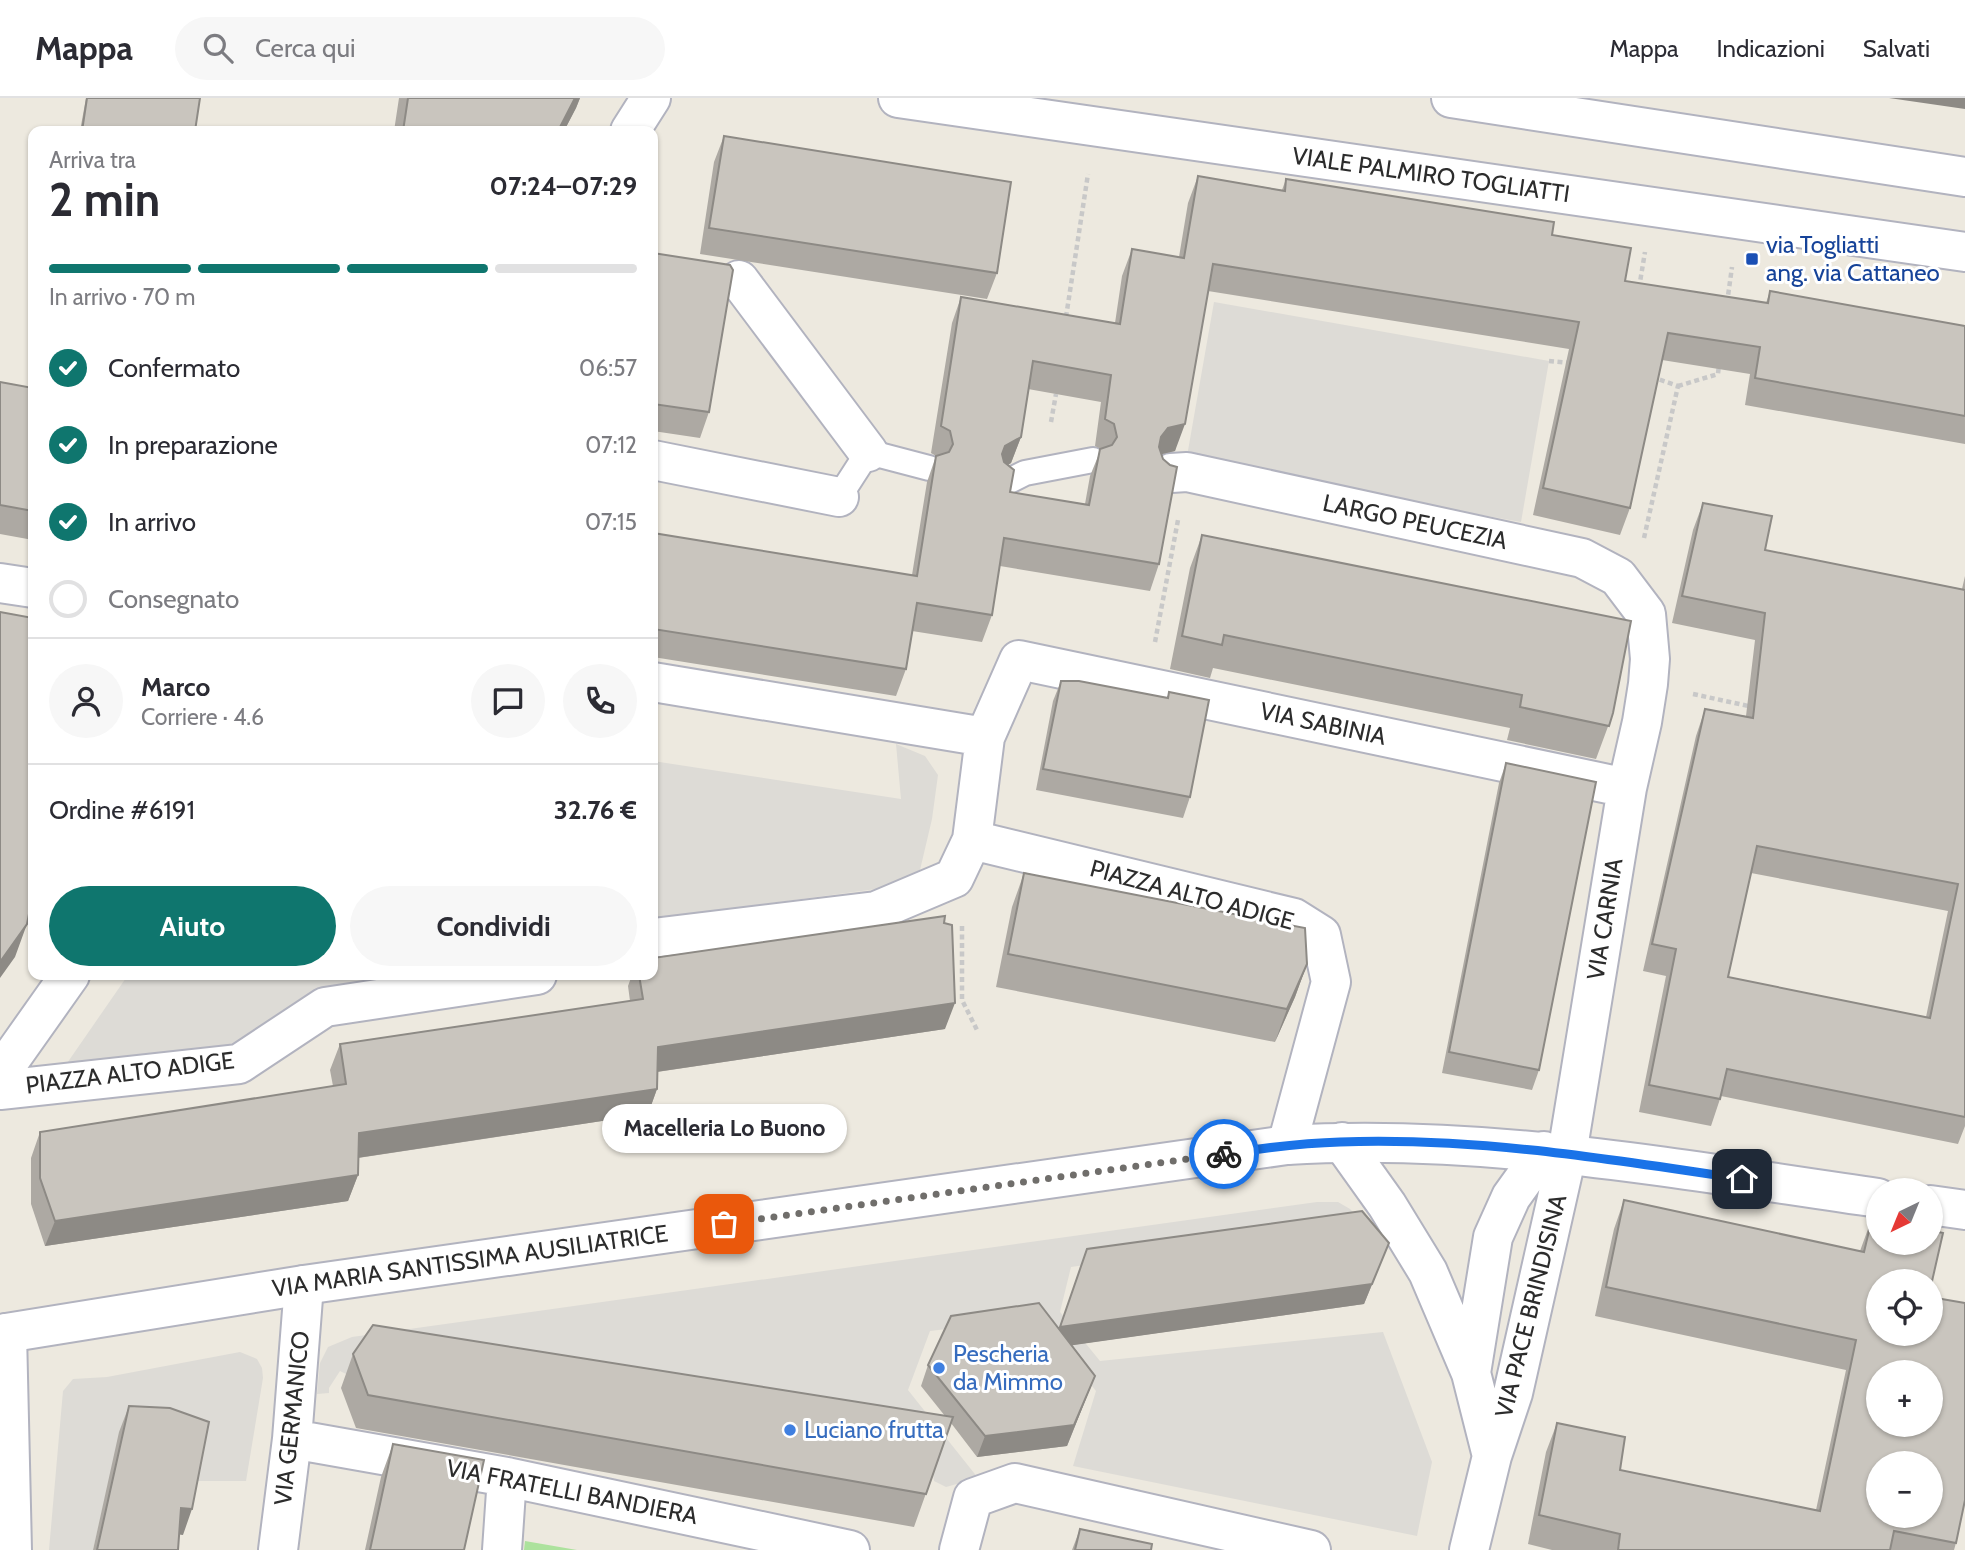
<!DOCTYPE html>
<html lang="it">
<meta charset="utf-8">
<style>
body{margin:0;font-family:Cabin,sans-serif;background:#f7f7f7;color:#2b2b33;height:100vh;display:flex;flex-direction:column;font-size:26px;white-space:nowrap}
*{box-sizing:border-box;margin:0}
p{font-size:23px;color:#7c7c81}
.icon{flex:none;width:38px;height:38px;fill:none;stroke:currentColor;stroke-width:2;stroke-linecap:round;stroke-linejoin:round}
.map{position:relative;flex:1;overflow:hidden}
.details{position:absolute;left:28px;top:28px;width:630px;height:854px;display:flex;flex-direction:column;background:#fff;border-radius:14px;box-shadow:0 2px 5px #0004}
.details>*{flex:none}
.needle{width:46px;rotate:223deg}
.buttons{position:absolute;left:1866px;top:1080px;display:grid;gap:14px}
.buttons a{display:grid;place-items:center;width:77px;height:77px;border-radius:50%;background:#fff;box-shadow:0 2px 5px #0004;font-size:35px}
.pin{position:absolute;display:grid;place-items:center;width:60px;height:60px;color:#fff;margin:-30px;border-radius:14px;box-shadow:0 4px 10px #0006}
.courier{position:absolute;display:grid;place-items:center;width:70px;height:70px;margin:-35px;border:5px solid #1a73e8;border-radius:50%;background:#fff;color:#222;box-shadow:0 2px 9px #0007}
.bubble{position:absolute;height:49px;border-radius:24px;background:#fff;box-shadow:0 2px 5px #0004;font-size:23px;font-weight:700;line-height:49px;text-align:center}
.summary em{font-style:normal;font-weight:700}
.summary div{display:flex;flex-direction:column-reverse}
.summary{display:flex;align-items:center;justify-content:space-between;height:119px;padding:0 21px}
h1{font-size:46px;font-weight:700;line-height:52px}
.bar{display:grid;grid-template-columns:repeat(4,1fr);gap:10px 7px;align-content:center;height:84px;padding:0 21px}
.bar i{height:9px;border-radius:5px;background:#e1e1e2}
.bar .on{background:#0f766e}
.bar p{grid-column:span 4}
.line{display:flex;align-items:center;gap:18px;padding:0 21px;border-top:2px solid #e1e1e2}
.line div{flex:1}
.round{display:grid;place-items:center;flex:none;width:74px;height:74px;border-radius:37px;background:#f7f7f7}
ol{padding:0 21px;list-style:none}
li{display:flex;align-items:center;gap:21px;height:77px}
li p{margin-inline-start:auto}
li .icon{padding:7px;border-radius:50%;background:#0f766e;color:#fff;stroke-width:4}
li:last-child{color:#7c7c81}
li i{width:38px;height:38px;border:4px solid #e1e1e2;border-radius:50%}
.primary-button{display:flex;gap:14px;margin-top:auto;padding:14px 21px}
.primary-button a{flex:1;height:80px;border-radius:42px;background:#0f766e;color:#fff;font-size:28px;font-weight:700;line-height:80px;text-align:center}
.primary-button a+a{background:#f7f7f7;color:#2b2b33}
header{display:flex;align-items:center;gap:42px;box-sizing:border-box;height:98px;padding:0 35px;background:#fff;border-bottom:2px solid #e1e1e2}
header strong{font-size:33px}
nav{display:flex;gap:38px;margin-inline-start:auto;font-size:24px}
.search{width:490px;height:63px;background:#f7f7f7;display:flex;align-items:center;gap:18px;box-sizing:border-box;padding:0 24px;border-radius:38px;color:#7c7c81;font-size:26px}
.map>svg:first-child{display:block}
.green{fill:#ace29d}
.plaza{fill:#dddbd6}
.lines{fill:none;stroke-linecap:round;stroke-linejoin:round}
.service-casing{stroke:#b2b3bf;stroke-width:28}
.minor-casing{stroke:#b2b3bf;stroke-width:42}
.tertiary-casing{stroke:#b2b3bf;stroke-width:42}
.path{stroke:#c8c8c8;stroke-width:4.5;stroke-dasharray:5 3.5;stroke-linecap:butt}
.service{stroke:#fff;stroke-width:24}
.minor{stroke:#fff;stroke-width:38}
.tertiary{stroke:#fff;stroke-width:38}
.wall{fill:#ada9a3;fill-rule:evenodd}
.shaded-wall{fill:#8d8a85}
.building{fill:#c9c5be;stroke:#8d8a85;stroke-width:2;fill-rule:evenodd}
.done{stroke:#706e6b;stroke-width:7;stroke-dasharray:0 12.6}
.route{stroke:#1a73e8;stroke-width:9}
.transit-dot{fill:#1a4fb4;stroke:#fff;stroke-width:2.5}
.shop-dot{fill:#3f7fe0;stroke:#fff;stroke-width:2.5}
.labels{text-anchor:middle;stroke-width:6;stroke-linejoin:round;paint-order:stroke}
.street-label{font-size:24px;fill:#2c2c2c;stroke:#fff}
.transit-label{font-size:24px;fill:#164399;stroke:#fff;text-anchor:start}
.shop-label{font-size:24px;fill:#366cbe;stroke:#fff;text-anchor:start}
</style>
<header>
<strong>Mappa</strong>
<div class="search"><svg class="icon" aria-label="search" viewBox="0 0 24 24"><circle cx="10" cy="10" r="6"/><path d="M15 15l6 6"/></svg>Cerca qui</div>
<nav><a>Mappa</a><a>Indicazioni</a><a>Salvati</a></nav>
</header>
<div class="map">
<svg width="1965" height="1452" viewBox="0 0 1965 1452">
<rect width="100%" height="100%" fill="#ede9df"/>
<!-- green -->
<path class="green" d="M525 1443 577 1452H524Z"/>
<!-- plaza -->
<path class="plaza" d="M1214 204 1549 263 1521 424 1186 364Z
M896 646 925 658 938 677 932 721 920 772 906 787 653 821V663L901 701Z
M128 877H427L310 894 284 921 251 948 63 971Z
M1317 1104H1338L1350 1111 1365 1127 1071 1169 1060 1214 1100 1263 1383 1234 1432 1364 1417 1438 1073 1368 1096 1293 1037 1220 930 1233 908 1292 978 1380 946 1389 934 1383 932 1370 346 1276 340 1273 329 1290V1295L317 1296 320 1265 328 1249 352 1239Z
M240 1254 257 1261 262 1270 263 1280 246 1383H193L120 1334 93 1452H49L63 1293 73 1281 107 1279Z"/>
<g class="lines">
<defs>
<path id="service" d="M1007 384 1025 375 1093 362
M839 399 868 354 929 370"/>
<path id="minor" d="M630 33 651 0
M739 182 868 354
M653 362 839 399
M1171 375 1187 374 1582 460 1618 479 1646 516 1650 561 1648 586 1642 624 1627 690 1567 1056 1513 1295 1492 1358 1469 1452
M0 485 33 490
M653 584 985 639
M972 742 1294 820 1321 837 1331 884 1287 1047
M653 840 876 813 954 780 972 742 985 639 1019 562 1627 690
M0 976 70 877
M0 992 239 966 325 909 537 877
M1342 1044 1387 1107 1428 1174 1471 1275 1492 1358
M7 1235 12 1452
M1471 1275 1493 1139 1511 1099 1544 1053
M292 1341 507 1379 850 1452
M278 1452 292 1341 304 1187
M502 1452 507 1379
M959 1452 973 1400 1015 1385 1311 1452"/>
<path id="tertiary" d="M898 0 1965 154
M1451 0 1965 79
M1930 1107 1965 1112
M0 1236 304 1187 1287 1047C1485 1035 1682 1072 1878 1100"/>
</defs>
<!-- service casing -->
<use href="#service" class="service-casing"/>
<!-- minor casing -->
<use href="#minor" class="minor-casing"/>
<!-- tertiary casing -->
<use href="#tertiary" class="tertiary-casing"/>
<!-- path -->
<path class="path" d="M1639 190 1645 154
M1727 205 1732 169
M1066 219 1088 76
M1549 263 1570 265
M1678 288 1718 276 1719 266
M1051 324 1056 296
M1644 440 1678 288 1655 280
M1155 544 1178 422
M1693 596 1753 609
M962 828V902L977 932"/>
<!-- service -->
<use href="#service" class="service"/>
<!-- minor -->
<use href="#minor" class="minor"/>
<!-- tertiary -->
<use href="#tertiary" class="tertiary"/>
</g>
<!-- wall -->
<path class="wall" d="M86 0H200L195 33H80Z
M399 0H580L576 10 564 33H394Z
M724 38 997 175 987 201 700 156 714 64Z
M1198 78 1282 92 1286 81 1552 137 1625 183 1766 205 1770 193 1965 228V346L1745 307 1750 276 1662 262 1630 410 1620 437 1533 417 1569 251 1208 193 1175 353 1162 356 1159 466 1150 493 1000 468 992 517 982 544 912 533 906 571 896 598 653 559V435L912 477 927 384 936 358 931 355 952 225 961 199 1115 225 1122 178 1132 151 1179 159 1188 105ZM1028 291 1101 304 1095 348 1101 351 1090 378 1085 406 1010 394 1008 367 1011 365 1021 339Z
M653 155 709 314 700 340 653 333Z
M0 284 33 290V442L0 436Z
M1703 405 1765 452 1962 491 1965 478V1028L1958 1046 1721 998 1711 1028 1639 1014 1666 878 1643 873 1696 638 1705 611 1746 618 1755 542 1672 525 1693 432ZM1751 775 1948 813 1926 919 1728 879Z
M1202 437 1613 615 1596 661 1507 642 1510 630 1213 570 1210 580 1170 571 1190 470Z
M1061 583 1167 600 1169 594 1190 699 1183 720 1036 692 1053 603Z
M1506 665 1539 972 1532 992 1442 975 1499 685Z
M1024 775 1307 866 1295 899 1275 944 996 889 1012 809Z
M944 825 945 931 657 974V991L648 1016 358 1060V1077L348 1103 45 1148 31 1106V1060L40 1034 333 988 330 972 340 946 630 903 628 888 632 877H653Z
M1624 1102 1860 1153 1872 1120 1878 1183 1956 1445 1954 1452H1552L1528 1446 1546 1354 1557 1325 1620 1372 1816 1412 1846 1272 1595 1218 1614 1131Z
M1389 1145 1364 1206 1072 1247 1095 1278 1067 1348 977 1359 951 1325 914 1429 356 1330 341 1290 353 1256 945 1318 921 1288 928 1267 1059 1231 1087 1151Z
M129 1308 183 1437 179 1436 178 1452H93L119 1334Z
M393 1346 464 1452H365L381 1379Z
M1080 1431 1151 1452H1072Z"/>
<!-- shaded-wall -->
<path class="shaded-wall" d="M575 0H580L576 10 564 33H558Z
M1889 0H1965V11Z
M1185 326 1175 353 1158 357 1151 366 1161 339 1168 330Z
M1021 339 1011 365 995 375 1005 348Z
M27 826 15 859 0 880V864Z
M1307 866 1295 899 1275 944 1287 911Z
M955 905 945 931 649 975 658 949Z
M657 991 648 1016 350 1061 359 1035Z
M358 1077 348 1103 45 1148 55 1123Z
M1389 1145 1364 1206 1053 1250 1060 1229Z
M1095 1278 1067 1348 977 1359 985 1338Z
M181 1410 192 1411 183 1437 172 1435Z"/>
<!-- building -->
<path class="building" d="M87 0H200L195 33H82Z
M408 0H575L558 33H403Z
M724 38 1011 84 997 175 709 130Z
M1198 78 1285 93 1286 81 1554 124 1552 137 1631 150 1625 183 1768 205 1770 193 1965 228V318L1755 280 1760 249 1668 235 1630 410 1543 390 1579 224 1213 166 1185 326 1168 330 1161 339 1159 349 1163 361 1170 367 1177 369 1159 466 1004 440 992 517 917 505 906 571 653 531V435L917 478 936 358 949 354 953 346 950 333 941 328 961 199 1120 226 1132 151 1184 160ZM1033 263 1111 277 1105 321 1114 326 1117 339 1112 347 1100 351 1089 407 1010 394 1014 372 1004 364 1002 356 1005 348 1021 339Z
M653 155 730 167 733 172 709 314 653 306Z
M0 284 33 290V413L0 407Z
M1703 405 1772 418 1765 452 1965 492V1019L1727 971 1720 1001 1649 987 1676 851 1652 846 1705 611 1753 620 1765 515 1682 498ZM1757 748 1958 786 1930 920 1728 879Z
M1202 437 1631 523 1613 615 1609 628 1520 609 1522 597 1224 537 1222 547 1182 538Z
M0 514 33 520V796L27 826 0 864Z
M1061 583H1079L1168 600 1169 594 1209 602 1190 699 1043 671Z
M1506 665 1596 684 1539 972 1449 954Z
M1024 775 1305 830 1307 866 1287 911 1008 856Z
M945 818 944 825 952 827 955 905 658 949 657 991 359 1035 358 1077 55 1123 40 1080V1034L346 986 340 946 643 901 639 877H653V860Z
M1624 1102 1864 1154 1872 1120 1878 1121V1144H1930V1132L1943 1135 1930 1192V1183H1878V1236H1930V1199L1965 1205V1402L1956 1445 1894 1433 1890 1452H1618L1620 1436 1539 1417 1557 1325 1625 1339 1620 1372 1820 1413 1856 1242 1606 1189ZM1878 1274H1930V1326H1878ZM1878 1365H1930V1418H1878Z
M1362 1113 1389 1145 1372 1186 1060 1229 1087 1151Z
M1039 1205 1095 1278 1074 1327 985 1338 928 1267 951 1218Z
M373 1227 953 1319 926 1396 368 1297 353 1256Z
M129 1308 170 1310 209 1324 192 1411 181 1410 178 1452H97Z
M393 1346 484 1362 464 1452H370Z
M1080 1431 1152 1446 1151 1452H1075Z"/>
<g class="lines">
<!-- done -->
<path class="done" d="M724 1126 1224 1056"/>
<!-- route -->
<path class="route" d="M1224 1056C1263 1050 1301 1045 1340 1044 1474 1039 1609 1061 1742 1081"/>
</g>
<!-- markers -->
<rect class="transit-dot" x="1745" y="154" width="14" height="14" rx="3.5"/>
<g class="shop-dot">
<circle cx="939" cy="1270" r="7"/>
<circle cx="790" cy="1332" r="7"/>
</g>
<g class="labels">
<!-- street labels -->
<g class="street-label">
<text transform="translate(1431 77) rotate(8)" y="8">VIALE PALMIRO TOGLIATTI</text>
<text transform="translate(1415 424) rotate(12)" y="8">LARGO PEUCEZIA</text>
<text transform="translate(1323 626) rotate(12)" y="8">VIA SABINIA</text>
<text transform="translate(1192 797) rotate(15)" y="8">PIAZZA ALTO ADIGE</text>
<text transform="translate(1605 821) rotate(-81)" y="8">VIA CARNIA</text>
<text transform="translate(130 975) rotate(-7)" y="8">PIAZZA ALTO ADIGE</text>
<text transform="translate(470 1163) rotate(-8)" y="8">VIA MARIA SANTISSIMA AUSILIATRICE</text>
<text transform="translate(1531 1208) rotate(-76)" y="8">VIA PACE BRINDISINA</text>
<text transform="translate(292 1320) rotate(-84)" y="8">VIA GERMANICO</text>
<text transform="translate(572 1394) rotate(11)" y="8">VIA FRATELLI BANDIERA</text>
</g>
<!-- transit labels -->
<g class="transit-label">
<text x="1766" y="155">via Togliatti<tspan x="1766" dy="28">ang. via Cattaneo</tspan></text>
</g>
<!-- shop labels -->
<g class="shop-label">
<text x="953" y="1264">Pescheria<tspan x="953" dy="28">da Mimmo</tspan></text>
<text x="804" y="1340">Luciano frutta</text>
</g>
</g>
</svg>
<div class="buttons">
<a><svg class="needle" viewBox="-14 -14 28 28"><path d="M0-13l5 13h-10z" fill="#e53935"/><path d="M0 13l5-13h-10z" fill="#7c7c81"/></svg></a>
<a><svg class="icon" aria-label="locate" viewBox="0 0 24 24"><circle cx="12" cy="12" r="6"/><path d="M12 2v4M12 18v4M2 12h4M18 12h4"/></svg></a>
<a>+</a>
<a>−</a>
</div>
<div class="pin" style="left:724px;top:1126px;background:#ea580c"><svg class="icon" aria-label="bag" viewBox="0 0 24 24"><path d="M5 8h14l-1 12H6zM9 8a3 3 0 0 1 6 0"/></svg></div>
<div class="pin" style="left:1742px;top:1081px;background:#1f2937"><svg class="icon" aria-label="home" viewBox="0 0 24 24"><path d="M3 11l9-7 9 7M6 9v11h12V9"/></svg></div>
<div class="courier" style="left:1224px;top:1056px"><svg class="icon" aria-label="bike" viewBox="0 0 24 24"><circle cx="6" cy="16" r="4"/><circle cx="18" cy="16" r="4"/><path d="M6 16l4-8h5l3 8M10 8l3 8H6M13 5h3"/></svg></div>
<div class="bubble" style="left:602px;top:1006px;width:245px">Macelleria Lo Buono</div>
<section class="details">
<div class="summary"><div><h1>2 min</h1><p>Arriva tra</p></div><em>07:24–07:29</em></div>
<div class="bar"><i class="on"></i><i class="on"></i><i class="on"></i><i></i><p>In arrivo · 70 m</p></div>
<ol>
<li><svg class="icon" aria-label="check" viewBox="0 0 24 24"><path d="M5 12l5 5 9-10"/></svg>Confermato<p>06:57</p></li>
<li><svg class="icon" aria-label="check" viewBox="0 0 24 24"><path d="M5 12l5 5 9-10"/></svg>In preparazione<p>07:12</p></li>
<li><svg class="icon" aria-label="check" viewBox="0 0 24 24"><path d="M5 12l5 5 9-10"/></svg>In arrivo<p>07:15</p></li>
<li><i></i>Consegnato</li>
</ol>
<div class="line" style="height:126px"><a class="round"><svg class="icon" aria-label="person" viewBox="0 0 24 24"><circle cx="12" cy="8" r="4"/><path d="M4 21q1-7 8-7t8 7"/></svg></a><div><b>Marco</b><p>Corriere · 4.6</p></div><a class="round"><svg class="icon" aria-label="chat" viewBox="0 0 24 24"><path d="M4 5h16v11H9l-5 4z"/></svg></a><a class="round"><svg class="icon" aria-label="phone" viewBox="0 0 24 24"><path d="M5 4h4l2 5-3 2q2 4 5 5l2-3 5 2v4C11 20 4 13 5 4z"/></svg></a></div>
<div class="line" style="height:91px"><div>Ordine #6191</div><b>32.76 €</b></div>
<div class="primary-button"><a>Aiuto</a><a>Condividi</a></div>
</section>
</div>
